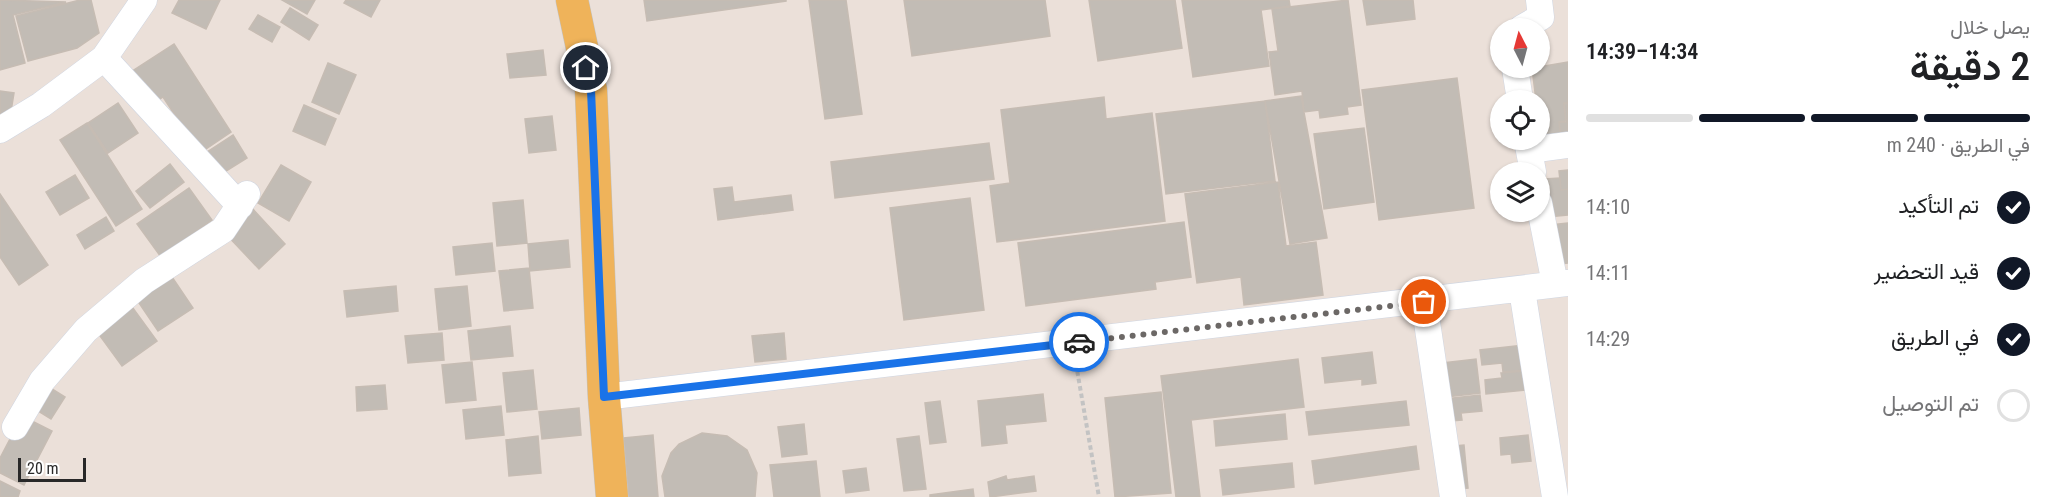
<!DOCTYPE html>
<html lang="ar">
<meta charset="utf-8">
<style>
body{margin:0;font-family:"Roboto Condensed",Vazirmatn,sans-serif;background:#f6f6f6;color:#202124;direction:rtl;height:100vh;display:flex;flex-direction:column;font-size:22px;white-space:nowrap}
*{box-sizing:border-box;margin:0}
p{font-size:20px;color:#757577}
.icon{flex:none;width:33px;height:33px;fill:none;stroke:currentColor;stroke-width:2;stroke-linecap:round;stroke-linejoin:round}
.map{position:relative;flex:1;overflow:hidden;direction:ltr}
.panel{display:flex;flex-direction:column;background:#fff;width:480px}
.panel>*{flex:none}
.needle{width:39px;rotate:354deg}
.controls{position:absolute;left:1490px;top:18px;display:grid;gap:12px}
.controls a{display:grid;place-items:center;width:60px;height:60px;border-radius:50%;background:#fff;box-shadow:0 2px 4px #0004;font-size:30px}
.scale{position:absolute;left:18px;bottom:15px;width:68px;box-sizing:border-box;padding-left:6px;border:3px solid #282828;border-top:0;font-size:16px;line-height:21px;white-space:nowrap;color:#282828;-webkit-text-stroke:4px #fff;paint-order:stroke}
.pin{position:absolute;display:grid;place-items:center;width:51px;height:51px;color:#fff;margin:-26px;border:3px solid #fff;border-radius:50%;box-shadow:0 2px 6px #0007}
.courier{position:absolute;display:grid;place-items:center;width:60px;height:60px;margin:-30px;border:4px solid #1a73e8;border-radius:50%;background:#fff;color:#222;box-shadow:0 2px 8px #0007}
.overview em{font-style:normal;font-weight:600}
.overview div{display:flex;flex-direction:column-reverse}
.overview{display:flex;align-items:center;justify-content:space-between;height:102px;padding:0 18px}
h1{font-size:39px;font-weight:600;line-height:45px}
.bar{display:grid;grid-template-columns:repeat(4,1fr);gap:9px 6px;align-content:center;height:72px;padding:0 18px}
.bar i{height:8px;border-radius:4px;background:#e0e0e0}
.bar .current{background:#111827}
.bar p{grid-column:span 4}
ol{padding:0 18px;list-style:none}
li{display:flex;align-items:center;gap:18px;height:66px}
li p{margin-inline-start:auto}
li .icon{padding:6px;border-radius:50%;background:#111827;color:#fff;stroke-width:4}
li:last-child{color:#757577}
li i{width:33px;height:33px;border:3px solid #e0e0e0;border-radius:50%}
main{display:flex;flex:1;min-height:0}
.map>svg:first-child{display:block}
.building{fill:#c2bcb5;stroke:#c6bcb3;stroke-width:1.5}
.lines{fill:none;stroke-linecap:round;stroke-linejoin:round}
.minor-casing{stroke:#cfd5e1;stroke-width:27}
.major-casing{stroke:#c3c3c3;stroke-width:33}
.path{stroke:#c3c3c3;stroke-width:4;stroke-dasharray:4.5 3;stroke-linecap:butt}
.minor{stroke:#fff;stroke-width:26}
.major{stroke:#efb35a;stroke-width:32}
.done{stroke:#6c6866;stroke-width:6;stroke-dasharray:0 10.8}
.route{stroke:#1a73e8;stroke-width:8}
</style>
<main>
<section class="panel">
<div class="overview"><div><h1>2 دقيقة</h1><p>يصل خلال</p></div><em>14:34–14:39</em></div>
<div class="bar"><i class="current"></i><i class="current"></i><i class="current"></i><i></i><p>في الطريق · 240 m</p></div>
<ol>
<li><svg class="icon" aria-label="check" viewBox="0 0 24 24"><path d="M5 12l5 5 9-10"/></svg>تم التأكيد<p>14:10</p></li>
<li><svg class="icon" aria-label="check" viewBox="0 0 24 24"><path d="M5 12l5 5 9-10"/></svg>قيد التحضير<p>14:11</p></li>
<li><svg class="icon" aria-label="check" viewBox="0 0 24 24"><path d="M5 12l5 5 9-10"/></svg>في الطريق<p>14:29</p></li>
<li><i></i>تم التوصيل</li>
</ol>
</section>
<div class="map">
<svg width="1568" height="497" viewBox="0 0 1568 497">
<rect width="100%" height="100%" fill="#ebe0d9"/>
<!-- building -->
<path class="building" d="M0 0 66 2 13 15 25 63 0 70Z
M80 0H91L99 33 77 48 28 61 16 16Z
M179 0H220L206 29 172 13Z
M282 0H315L307 14Z
M346 0H380L371 17 344 3Z
M644 0H786V1L647 21Z
M809 0H846L862 114 825 119Z
M904 0H1045L1050 36 912 56Z
M1089 0H1175L1182 48 1098 61Z
M1182 0H1289L1290 6 1261 10 1269 66 1193 77Z
M1348 0 1361 105 1347 107 1348 114 1320 118 1319 110 1304 112 1302 91 1275 95 1269 52 1278 51 1272 9Z
M1363 0H1413L1415 19 1367 25Z
M290 8 318 25 309 40 281 22Z
M258 15 280 27 272 42 249 29Z
M174 44 231 132 200 153 163 97 141 112 120 79Z
M543 50 546 75 510 78 507 54Z
M1568 62V103H1564L1566 121 1559 122 1562 144 1541 146 1539 100H1536L1532 68Z
M328 63 356 75 339 114 312 102Z
M1457 78 1474 208 1379 220 1362 90Z
M0 91 14 93 8 130 0 129Z
M1301 96 1327 238 1290 244 1265 101Z
M1104 97 1106 119 1152 113 1165 221 997 242 990 186 1010 183 1001 110Z
M1265 101 1275 181 1166 194 1156 114Z
M118 103 138 133 108 153 88 123Z
M1568 103V156H1563L1559 122H1566L1564 104Z
M304 105 336 119 325 145 293 131Z
M552 116 556 150 529 153 525 119Z
M87 123 142 209 116 226 60 140Z
M1364 128 1374 202 1324 209 1314 134Z
M233 135 247 158 215 178 201 156Z
M989 143 994 179 835 198 831 162Z
M170 164 184 182 150 208 136 191Z
M281 165 311 182 289 221 258 203Z
M1568 170V189L1561 190 1559 171Z
M75 175 89 198 60 215 46 192Z
M1560 178 1561 190 1568 189V215L1548 217 1544 179Z
M1278 182 1286 246 1316 242 1323 295 1244 305 1241 277 1197 283 1185 194Z
M732 187 734 202 791 195 793 210 718 220 714 189Z
M189 188 212 220 161 257 137 224Z
M0 194 48 265 19 285 0 257Z
M970 198 984 310 904 320 890 208Z
M523 200 527 243 497 246 493 203Z
M251 207 285 244 259 269 224 232Z
M106 217 114 231 85 249 77 235Z
M1184 222 1191 277 1155 282 1156 289 1026 306 1018 243Z
M1568 223V263L1553 265 1550 225Z
M568 240 570 267 530 271 528 244Z
M492 243 495 271 456 275 453 247Z
M529 268 533 308 504 311 499 271Z
M172 277 193 308 158 331 137 300Z
M396 286 398 311 347 317 344 291Z
M467 286 471 326 439 330 435 289Z
M127 300 157 341 122 366 92 325Z
M510 326 513 356 471 360 468 331Z
M442 333 444 360 408 363 405 336Z
M784 333 786 359 755 362 752 336Z
M1524 345 1527 370 1503 372 1502 363 1482 365 1480 350Z
M1372 352 1376 383 1362 385V379L1325 383 1322 358Z
M1298 359 1304 407 1191 420 1200 497H1176L1161 376Z
M1476 359 1480 393 1438 398 1434 364Z
M472 362 476 400 446 403 442 365Z
M533 370 537 409 507 412 503 373Z
M1524 371 1526 390 1486 394 1485 380 1502 378 1501 373Z
M36 379 65 397 51 419 22 401Z
M385 385 387 409 357 411 356 387Z
M1161 392 1171 493 1115 497 1105 398Z
M1043 394 1046 421 1005 425 1007 443 982 446 978 401Z
M1480 395 1482 411 1461 413 1462 420 1438 422 1435 400Z
M940 401 946 442 930 444 925 403Z
M1406 401 1409 425 1309 435 1306 412Z
M501 406 504 435 466 439 463 410Z
M579 408 581 435 542 439 539 412Z
M1285 414 1287 439 1216 446 1214 421Z
M22 416 52 431 24 485 0 473V458Z
M804 424 807 454 782 457 778 427Z
M702 433 727 436 747 450 757 473 755 497H665L662 476 671 453 679 444Z
M653 435 658 497H629L624 438Z
M1528 435 1531 461 1512 463 1511 454 1501 455 1500 438Z
M538 436 541 473 509 476 506 440Z
M919 436 926 489 904 491 897 439Z
M1464 445 1468 488 1447 490 1443 447Z
M1416 446 1419 469 1315 484 1312 461Z
M816 461 820 497H774L770 465Z
M1292 463 1294 487 1223 495 1220 470Z
M866 468 869 490 846 493 843 471Z
M1006 476 1007 480 1034 476 1036 491 990 497 988 482Z
M0 481 20 491 18 497H0Z
M973 489 974 497H930V495Z"/>
<g class="lines">
<defs>
<path id="minor" d="M1522 28 1541 17 1539 0
M104 58 240 206
M1515 68 1520 100
M0 130 41 105 104 58 144 0
M1527 140 1533 172
M1529 150 1568 145
M1539 203 1555 284
M1522 290 1555 497
M1424 302 1453 497
M604 397 1568 283
M15 427 42 381 86 330 144 281 223 230 247 194"/>
<path id="major" d="M572 0 591 90 604 397 612 497"/>
</defs>
<!-- minor casing -->
<use href="#minor" class="minor-casing"/>
<!-- major casing -->
<use href="#major" class="major-casing"/>
<!-- path -->
<path class="path" d="M1076 364 1099 497"/>
<!-- minor -->
<use href="#minor" class="minor"/>
<!-- major -->
<use href="#major" class="major"/>
</g>
<g class="lines">
<!-- done -->
<path class="done" d="M1079 342 1424 302"/>
<!-- route -->
<path class="route" d="M586 68 591 90 604 397 1079 342"/>
</g>
</svg>
<div class="controls">
<a><svg class="needle" viewBox="-14 -14 28 28"><path d="M0-13l5 13h-10z" fill="#e53935"/><path d="M0 13l5-13h-10z" fill="#757577"/></svg></a>
<a><svg class="icon" aria-label="locate" viewBox="0 0 24 24"><circle cx="12" cy="12" r="6"/><path d="M12 2v4M12 18v4M2 12h4M18 12h4"/></svg></a>
<a><svg class="icon" aria-label="layers" viewBox="0 0 24 24"><path d="M12 4l9 5-9 5-9-5zM3 14l9 5 9-5"/></svg></a>
</div>
<div class="scale">20 m</div>
<div class="pin" style="left:1424px;top:302px;background:#ea580c"><svg class="icon" aria-label="bag" viewBox="0 0 24 24"><path d="M5 8h14l-1 12H6zM9 8a3 3 0 0 1 6 0"/></svg></div>
<div class="pin" style="left:586px;top:68px;background:#1f2937"><svg class="icon" aria-label="home" viewBox="0 0 24 24"><path d="M3 11l9-7 9 7M6 9v11h12V9"/></svg></div>
<div class="courier" style="left:1079px;top:342px"><svg class="icon" aria-label="car" viewBox="0 0 24 24"><path d="M5 17H2v-5l4-1 3-4h7l3 4 3 1v5h-3M9 17h6M6 11h13"/><circle cx="7" cy="17" r="2"/><circle cx="17" cy="17" r="2"/></svg></div>
</div>
</main>
